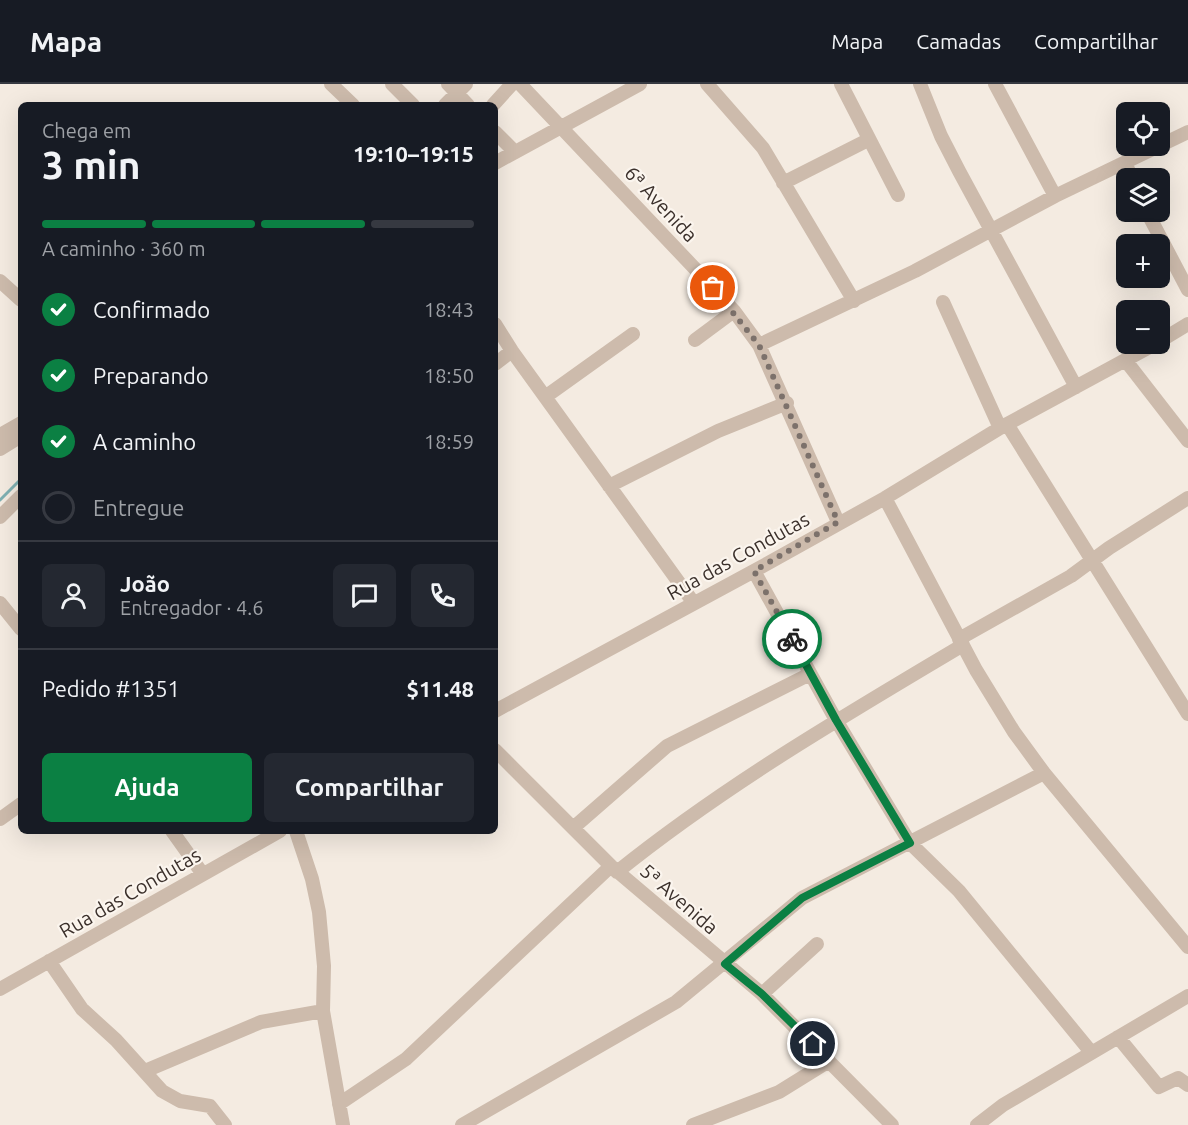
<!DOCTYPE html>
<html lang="pt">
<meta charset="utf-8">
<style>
body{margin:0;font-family:Ubuntu,sans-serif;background:#242831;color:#f1f3f6;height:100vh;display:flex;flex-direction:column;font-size:22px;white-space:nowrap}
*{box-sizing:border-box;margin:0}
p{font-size:20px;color:#9ea1a6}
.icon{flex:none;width:33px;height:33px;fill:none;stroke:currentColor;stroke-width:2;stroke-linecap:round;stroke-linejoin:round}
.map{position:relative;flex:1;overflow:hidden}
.details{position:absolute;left:18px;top:18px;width:480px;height:732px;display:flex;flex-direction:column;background:#171b24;border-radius:9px;box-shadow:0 6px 24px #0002}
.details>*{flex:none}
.tools{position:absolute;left:1116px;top:18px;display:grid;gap:12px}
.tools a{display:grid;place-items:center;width:54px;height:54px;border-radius:9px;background:#171b24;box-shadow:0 6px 24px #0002;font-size:30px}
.pin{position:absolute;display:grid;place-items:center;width:51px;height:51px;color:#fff;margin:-26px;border:3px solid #fff;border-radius:50%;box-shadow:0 2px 6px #0007}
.courier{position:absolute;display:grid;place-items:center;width:60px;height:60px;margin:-30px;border:4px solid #0b8043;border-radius:50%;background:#fff;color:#222;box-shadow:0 2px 8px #0007}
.summary em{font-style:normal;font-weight:700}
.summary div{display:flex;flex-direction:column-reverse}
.summary{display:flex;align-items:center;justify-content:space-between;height:102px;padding:0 24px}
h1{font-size:39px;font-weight:700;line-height:45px}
.bar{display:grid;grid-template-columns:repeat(4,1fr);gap:9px 6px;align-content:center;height:72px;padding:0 24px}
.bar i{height:8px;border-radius:4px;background:#363941}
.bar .selected{background:#0b8043}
.bar p{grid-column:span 4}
.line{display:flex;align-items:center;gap:15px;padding:0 24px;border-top:2px solid #363941}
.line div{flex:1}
.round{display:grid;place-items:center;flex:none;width:63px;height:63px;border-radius:9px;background:#242831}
ol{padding:0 24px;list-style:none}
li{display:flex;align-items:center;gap:18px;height:66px}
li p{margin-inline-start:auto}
li .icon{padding:6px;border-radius:50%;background:#0b8043;color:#fff;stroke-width:4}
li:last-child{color:#9ea1a6}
li i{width:33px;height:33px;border:3px solid #363941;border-radius:50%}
.action{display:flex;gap:12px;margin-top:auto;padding:12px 24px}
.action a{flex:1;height:69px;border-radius:9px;background:#0b8043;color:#fff;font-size:24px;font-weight:700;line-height:69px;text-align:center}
.action a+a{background:#242831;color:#f1f3f6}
header{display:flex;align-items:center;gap:36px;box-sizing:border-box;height:84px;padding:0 30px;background:#171b24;border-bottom:2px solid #363941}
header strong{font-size:28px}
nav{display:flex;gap:33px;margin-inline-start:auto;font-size:21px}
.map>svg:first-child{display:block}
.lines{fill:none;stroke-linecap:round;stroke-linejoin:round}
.stream{stroke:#7fb0b2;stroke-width:3}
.minor{stroke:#cdbbac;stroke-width:14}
.done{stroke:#7c716b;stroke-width:6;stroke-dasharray:0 10.8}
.route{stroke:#0b8043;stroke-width:8}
.labels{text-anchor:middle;stroke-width:4.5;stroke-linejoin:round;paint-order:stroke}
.street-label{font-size:20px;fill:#3b302b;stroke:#fbf5ee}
</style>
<header>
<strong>Mapa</strong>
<nav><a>Mapa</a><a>Camadas</a><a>Compartilhar</a></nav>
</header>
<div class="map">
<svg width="1188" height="1041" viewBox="0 0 1188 1041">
<rect width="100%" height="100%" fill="#f4ebe1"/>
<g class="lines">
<!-- stream -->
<path class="stream" d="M0 416 21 395"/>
<!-- minor -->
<path class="minor" d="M331 0 353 21
M392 0 413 21
M448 0 468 21
M520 0 700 190 734 227 759 261 838 438
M707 0 763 64 854 217
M841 0 898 111
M920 0 941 52 959 87 1076 303
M995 0 1055 112
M445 21 466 0
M493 21 512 0
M495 48 515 68
M495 79 640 0
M1125 79 1132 94
M783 99 868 56
M1147 128 1188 206
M0 197 21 216
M943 218 1000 344
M495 240 512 267 693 518
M695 256 734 227
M1160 257 1188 240
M759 261 915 187 1055 112 1188 48
M1126 277 1188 357
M495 280 512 267
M545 313 633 250
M1007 340 1188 630
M0 351 21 339
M0 365 21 352
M609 402 718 347 787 319
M885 414 976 586 1014 648 1044 689 1188 863
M0 433 21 412
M754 487 836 636 910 759 959 807 1091 968
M0 519 21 545
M959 555 1071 492 1109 464 1188 414
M495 627 754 487 885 414 1000 344 1155 260
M495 666 611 782 762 910 892 1041
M0 735 21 720
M573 744 667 662 810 590
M172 747 202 789
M296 747 312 795 319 828 324 882 323 927 343 1041
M617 788C725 701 844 632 963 561
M49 877 82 925 116 956 162 1007 180 1017 210 1022 225 1041
M0 905 280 747
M762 910 817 860
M1118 953 1159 1003 1178 994 1188 1001
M145 987 261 938 323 927
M339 1020 406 975 611 782
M462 1041 676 918 802 814 1044 689
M693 1041 779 1008 829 977
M977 1041 1003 1021 1188 912"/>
</g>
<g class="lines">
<!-- done -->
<path class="done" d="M713 204 759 261 838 438 754 487 792 555"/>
<!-- route -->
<path class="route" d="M792 555 836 636 910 759 802 814 725 880 762 910 813 960"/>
</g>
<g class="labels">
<!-- street labels -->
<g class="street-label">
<text transform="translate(661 120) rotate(47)" y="7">6ª Avenida</text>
<text transform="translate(738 472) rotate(-29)" y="7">Rua das Condutas</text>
<text transform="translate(130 809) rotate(-30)" y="7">Rua das Condutas</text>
<text transform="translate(679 815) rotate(41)" y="7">5ª Avenida</text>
</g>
</g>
</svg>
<div class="tools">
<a><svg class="icon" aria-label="locate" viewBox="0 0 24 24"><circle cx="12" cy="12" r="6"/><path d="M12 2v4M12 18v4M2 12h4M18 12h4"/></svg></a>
<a><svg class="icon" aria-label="layers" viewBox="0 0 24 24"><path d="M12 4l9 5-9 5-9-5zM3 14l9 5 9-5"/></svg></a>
<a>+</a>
<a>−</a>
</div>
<div class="pin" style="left:713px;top:204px;background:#ea580c"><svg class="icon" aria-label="bag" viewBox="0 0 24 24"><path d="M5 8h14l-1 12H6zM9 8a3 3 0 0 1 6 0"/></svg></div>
<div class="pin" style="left:813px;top:960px;background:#1f2937"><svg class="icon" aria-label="home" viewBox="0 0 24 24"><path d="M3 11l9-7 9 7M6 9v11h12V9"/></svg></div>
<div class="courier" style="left:792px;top:555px"><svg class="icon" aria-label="bike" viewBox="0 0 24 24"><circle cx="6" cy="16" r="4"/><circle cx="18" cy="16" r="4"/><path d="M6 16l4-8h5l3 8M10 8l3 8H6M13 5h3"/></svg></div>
<section class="details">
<div class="summary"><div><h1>3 min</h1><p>Chega em</p></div><em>19:10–19:15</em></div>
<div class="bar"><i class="selected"></i><i class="selected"></i><i class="selected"></i><i></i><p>A caminho · 360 m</p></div>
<ol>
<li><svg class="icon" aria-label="check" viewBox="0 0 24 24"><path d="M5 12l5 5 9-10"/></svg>Confirmado<p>18:43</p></li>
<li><svg class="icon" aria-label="check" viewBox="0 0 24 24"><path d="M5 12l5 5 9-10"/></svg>Preparando<p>18:50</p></li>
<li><svg class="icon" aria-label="check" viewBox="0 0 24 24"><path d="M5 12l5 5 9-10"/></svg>A caminho<p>18:59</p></li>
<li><i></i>Entregue</li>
</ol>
<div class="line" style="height:108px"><a class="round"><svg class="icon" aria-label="person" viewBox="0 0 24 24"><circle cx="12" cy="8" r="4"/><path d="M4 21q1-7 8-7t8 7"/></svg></a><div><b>João</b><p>Entregador · 4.6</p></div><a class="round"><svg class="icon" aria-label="chat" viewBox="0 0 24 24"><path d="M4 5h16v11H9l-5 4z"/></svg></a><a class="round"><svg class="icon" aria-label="phone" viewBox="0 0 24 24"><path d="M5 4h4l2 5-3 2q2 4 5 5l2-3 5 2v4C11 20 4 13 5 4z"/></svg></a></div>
<div class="line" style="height:78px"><div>Pedido #1351</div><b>$11.48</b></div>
<div class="action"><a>Ajuda</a><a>Compartilhar</a></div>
</section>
</div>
